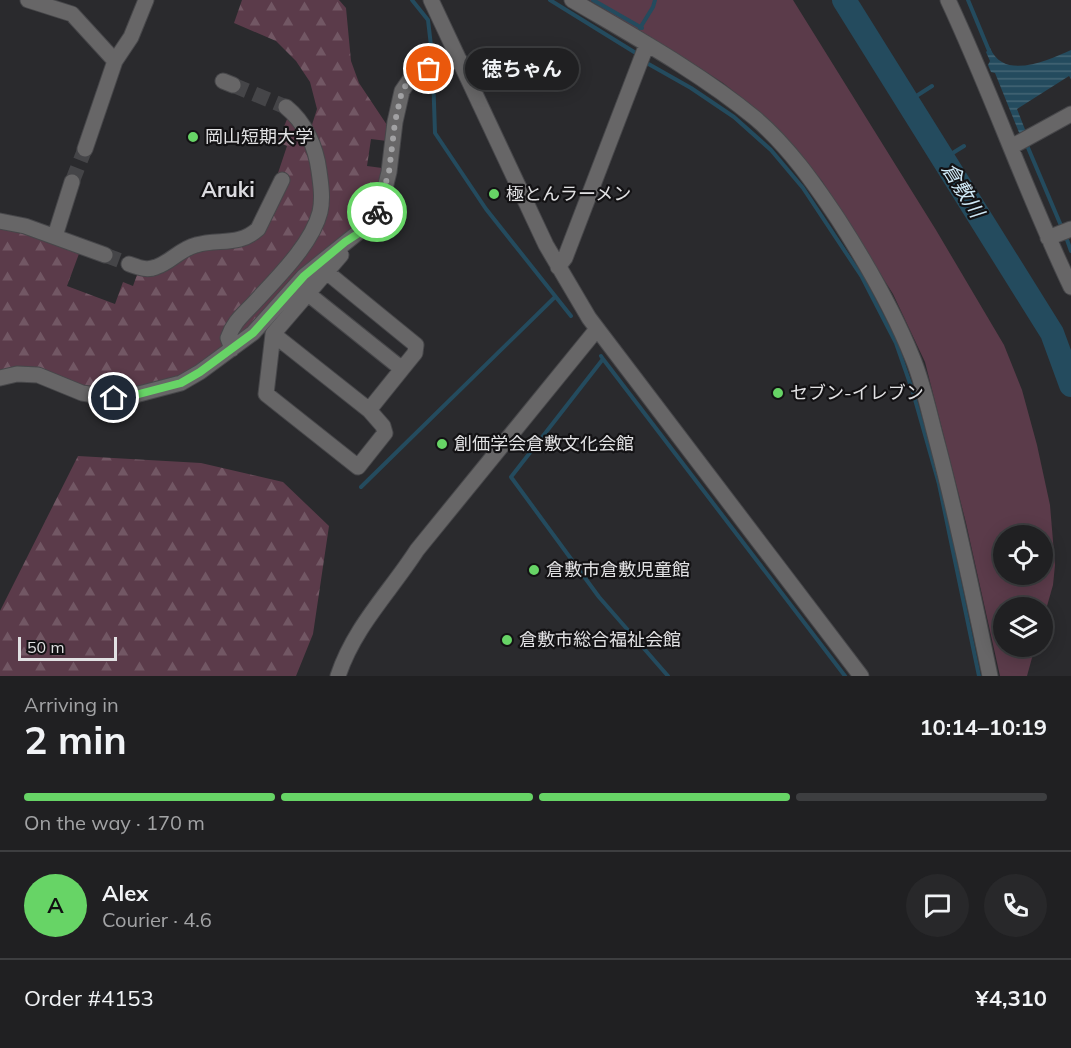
<!DOCTYPE html>
<meta charset="utf-8">
<style>
body{margin:0;font-family:Mulish,"Noto Sans JP",sans-serif;background:#28282a;color:#f1f3f6;height:100vh;display:flex;flex-direction:column;font-size:22px;white-space:nowrap}
*{box-sizing:border-box;margin:0}
p{font-size:20px;color:#a2a3a5}
.icon{flex:none;width:33px;height:33px;fill:none;stroke:currentColor;stroke-width:2;stroke-linecap:round;stroke-linejoin:round}
.map{position:relative;height:676px;overflow:hidden}
.panel{display:flex;flex-direction:column;background:#202022;flex:1}
.panel>*{flex:none}
.buttons{position:absolute;left:993px;top:525px;display:grid;gap:12px}
.buttons a{display:grid;place-items:center;width:60px;height:60px;border-radius:50%;background:#202022;box-shadow:0 3px 15px #0003,0 0 0 2px #3d3e40;font-size:30px}
.scale{position:absolute;left:18px;bottom:15px;width:99px;box-sizing:border-box;padding-left:6px;border:3px solid #e1e1e3;border-top:0;font-size:16px;line-height:21px;white-space:nowrap;color:#e1e1e3;-webkit-text-stroke:4px #131214;paint-order:stroke}
.pin{position:absolute;display:grid;place-items:center;width:51px;height:51px;color:#fff;margin:-26px;border:3px solid #fff;border-radius:50%;box-shadow:0 2px 6px #0007}
.courier{position:absolute;display:grid;place-items:center;width:60px;height:60px;margin:-30px;border:4px solid #67d466;border-radius:50%;background:#fff;color:#222;box-shadow:0 2px 8px #0007}
.bubble{position:absolute;height:42px;border-radius:21px;background:#202022;box-shadow:0 3px 15px #0003,0 0 0 2px #3d3e40;font-size:20px;font-weight:700;line-height:42px;text-align:center}
.head em{font-style:normal;font-weight:700}
.head div{display:flex;flex-direction:column-reverse}
.head{display:flex;align-items:center;justify-content:space-between;height:102px;padding:0 24px}
h1{font-size:39px;font-weight:700;line-height:45px}
.bar{display:grid;grid-template-columns:repeat(4,1fr);gap:9px 6px;align-content:center;height:72px;padding:0 24px}
.bar i{height:8px;border-radius:4px;background:#3d3e40}
.bar .selected{background:#67d466}
.bar p{grid-column:span 4}
.line{display:flex;align-items:center;gap:15px;padding:0 24px;border-top:2px solid #3d3e40}
.line div{flex:1}
.round{display:grid;place-items:center;flex:none;width:63px;height:63px;border-radius:32px;background:#28282a}
.map>svg:first-child{display:block}
.forest{fill:url(#forest-firs)}
.park{fill:#5b3b4a;fill-rule:evenodd}
.water{fill:url(#water-rules)}
.lines{fill:none;stroke-linecap:round;stroke-linejoin:round}
.stream{stroke:#244b5e;stroke-width:4}
.river{stroke:#244b5e;stroke-width:24}
.minor-tunnel{stroke:#454548;stroke-width:15;stroke-dasharray:15 8;stroke-linecap:butt}
.minor-casing{stroke:#47474a;stroke-width:17}
.minor{stroke:#676667;stroke-width:15}
.done{stroke:#a1a1a3;stroke-width:6;stroke-dasharray:0 10.8}
.route{stroke:#67d466;stroke-width:8}
.poi-dot{fill:#67d466;stroke:#131214;stroke-width:2}
.labels{text-anchor:middle;stroke-width:4.5;stroke-linejoin:round;paint-order:stroke}
.poi-label{font-size:18px;fill:#e1e1e3;stroke:#131214;text-anchor:start}
.water-label{font-size:20px;font-style:italic;fill:#cfe9f7;stroke:#131214}
.quarter-label{font-size:21px;font-weight:bold;fill:#dbdbdf;stroke:#131214}
</style>
<div class="map">
<svg width="1071" height="676" viewBox="0 0 1071 676">
<defs>
<pattern id="forest-firs" width="22" height="20" patternUnits="userSpaceOnUse" patternTransform="scale(1.5)"><rect width="22" height="20" fill="#5b3b4a"/><path d="M5 1l3.5 6h-7zM16 11l3.5 6h-7z" fill="#725764"/></pattern>
<pattern id="water-rules" width="6" height="5" patternUnits="userSpaceOnUse" patternTransform="scale(1.5)"><rect width="6" height="5" fill="#244b5e"/><path d="M0 2.5h6" fill="none" stroke="#446575"/></pattern>
</defs>
<rect width="100%" height="100%" fill="#2a2a2d"/>
<!-- forest -->
<path class="forest" d="M242 0H339L346 8 351 61 359 83 387 125V141L371 139 367 166 382 168 380 189 373 215 235 339 234 329 326 209 310 131 317 109 310 82 296 61 276 41 234 23Z
M289 114 308 148 317 195 310 226 224 347 178 378 118 392 0 372V226L80 251 67 286 115 304 123 282 133 286 138 272 186 253 242 244 277 176 287 146 278 142Z
M78 456 201 463 283 482 329 526 313 634 296 676H0V611Z"/>
<!-- park -->
<path class="park" d="M589 0H793L936 230 1004 345 1022 390 1037 445 1050 505 1055 565 1053 585 1043 620 1042 608H1004V646L1035 647 1027 676H1000L966 523 925 362 893 294 822 181 789 141 756 109 723 83 681 56ZM1004 536H1042V574H1004Z"/>
<!-- water -->
<path class="water" d="M990 48C1004 81 1048 60 1071 50V79L1069 76 1017 109 1026 132 1020 135 995 73 991 72 988 65 990 61 986 52Z"/>
<g class="lines">
<!-- stream -->
<path class="stream" d="M412 0 428 20 433 63
M550 0 639 55
M593 0 642 28
M968 0 990 53
M640 28 653 7 655 0
M645 62 691 88 734 117 771 150 803 188 862 277 896 343 912 389 939 484 979 676
M433 73 435 133 486 209 571 316
M907 102 932 86
M1026 143 1062 228
M943 159 964 146
M1065 234 1071 251
M601 356 603 359 511 477 599 597 668 676
M603 359 845 676
M361 487 555 297"/>
<!-- river -->
<path class="river" d="M844 0 1052 333 1071 385"/>
<!-- minor-tunnel -->
<path class="minor-tunnel" d="M233 85 286 107
M72 182 85 149
M105 255 129 264"/>
<defs>
<path id="minor" d="M28 0 72 14 115 61
M431 0 546 245 589 318 861 676
M572 0C633 36 699 72 755 118 788 146 814 183 838 219 867 264 893 309 913 359 924 386 930 417 938 446 958 522 974 599 990 676
M948 0C992 94 1026 193 1071 287
M223 81 233 85
M1011 147 1071 114
M85 149 115 61 131 37 146 0
M0 221 25 226 105 255
M55 236 72 182
M1048 238 1071 229
M341 255 273 334 266 394 358 467 385 433 383 426 369 410
M129 264C138 267 146 271 156 267 171 262 180 249 196 245 219 238 238 247 258 229L282 180
M558 267 565 258 647 44
M329 274 416 345 415 353 402 369
M273 334 369 410 402 369 307 293
M232 349 228 338C234 321 243 315 255 302 277 278 312 244 320 212 323 199 321 185 319 171 316 147 305 122 286 107
M0 378 17 374 38 375 82 393 114 398 139 394 181 383 200 372 253 333 304 276 375 219 381 204 389 172 395 122 402 91 413 75 459 59
M338 676C354 627 390 592 417 550L597 329"/>
</defs>
<!-- minor casing -->
<use href="#minor" class="minor-casing"/>
<!-- minor -->
<use href="#minor" class="minor"/>
</g>
<g class="lines">
<!-- done -->
<path class="done" d="M377 212 389 172 395 122 402 91 413 75 429 69"/>
<!-- route -->
<path class="route" d="M114 398 139 394 181 383 200 372 253 333 304 276 345 242 362 231 375 219 377 212"/>
</g>
<!-- markers -->
<g class="poi-dot">
<circle cx="193" cy="137" r="6"/>
<circle cx="494" cy="194" r="6"/>
<circle cx="778" cy="393" r="6"/>
<circle cx="442" cy="444" r="6"/>
<circle cx="534" cy="570" r="6"/>
<circle cx="507" cy="640" r="6"/>
</g>
<g class="labels">
<!-- poi labels -->
<g class="poi-label">
<text x="205" y="143">岡山短期大学</text>
<text x="506" y="200">極とんラーメン</text>
<text x="790" y="399">セブン-イレブン</text>
<text x="454" y="450">創価学会倉敷文化会館</text>
<text x="546" y="576">倉敷市倉敷児童館</text>
<text x="519" y="646">倉敷市総合福祉会館</text>
</g>
<!-- water labels -->
<g class="water-label">
<text transform="translate(963 190) rotate(58)" y="7">倉敷川</text>
</g>
<!-- quarter labels -->
<g class="quarter-label">
<text x="228" y="197">Aruki</text>
</g>
</g>
</svg>
<div class="buttons">
<a><svg class="icon" aria-label="locate" viewBox="0 0 24 24"><circle cx="12" cy="12" r="6"/><path d="M12 2v4M12 18v4M2 12h4M18 12h4"/></svg></a>
<a><svg class="icon" aria-label="layers" viewBox="0 0 24 24"><path d="M12 4l9 5-9 5-9-5zM3 14l9 5 9-5"/></svg></a>
</div>
<div class="scale">50 m</div>
<div class="pin" style="left:429px;top:69px;background:#ea580c"><svg class="icon" aria-label="bag" viewBox="0 0 24 24"><path d="M5 8h14l-1 12H6zM9 8a3 3 0 0 1 6 0"/></svg></div>
<div class="pin" style="left:114px;top:398px;background:#1f2937"><svg class="icon" aria-label="home" viewBox="0 0 24 24"><path d="M3 11l9-7 9 7M6 9v11h12V9"/></svg></div>
<div class="courier" style="left:377px;top:212px"><svg class="icon" aria-label="bike" viewBox="0 0 24 24"><circle cx="6" cy="16" r="4"/><circle cx="18" cy="16" r="4"/><path d="M6 16l4-8h5l3 8M10 8l3 8H6M13 5h3"/></svg></div>
<div class="bubble" style="left:465px;top:48px;width:114px">徳ちゃん</div>
</div>
<section class="panel">
<div class="head"><div><h1>2 min</h1><p>Arriving in</p></div><em>10:14–10:19</em></div>
<div class="bar"><i class="selected"></i><i class="selected"></i><i class="selected"></i><i></i><p>On the way · 170 m</p></div>
<div class="line" style="height:108px"><b class="round" style="background:#67d466;color:#111">A</b><div><b>Alex</b><p>Courier · 4.6</p></div><a class="round"><svg class="icon" aria-label="chat" viewBox="0 0 24 24"><path d="M4 5h16v11H9l-5 4z"/></svg></a><a class="round"><svg class="icon" aria-label="phone" viewBox="0 0 24 24"><path d="M5 4h4l2 5-3 2q2 4 5 5l2-3 5 2v4C11 20 4 13 5 4z"/></svg></a></div>
<div class="line" style="height:78px"><div>Order #4153</div><b>¥4,310</b></div>
</section>
